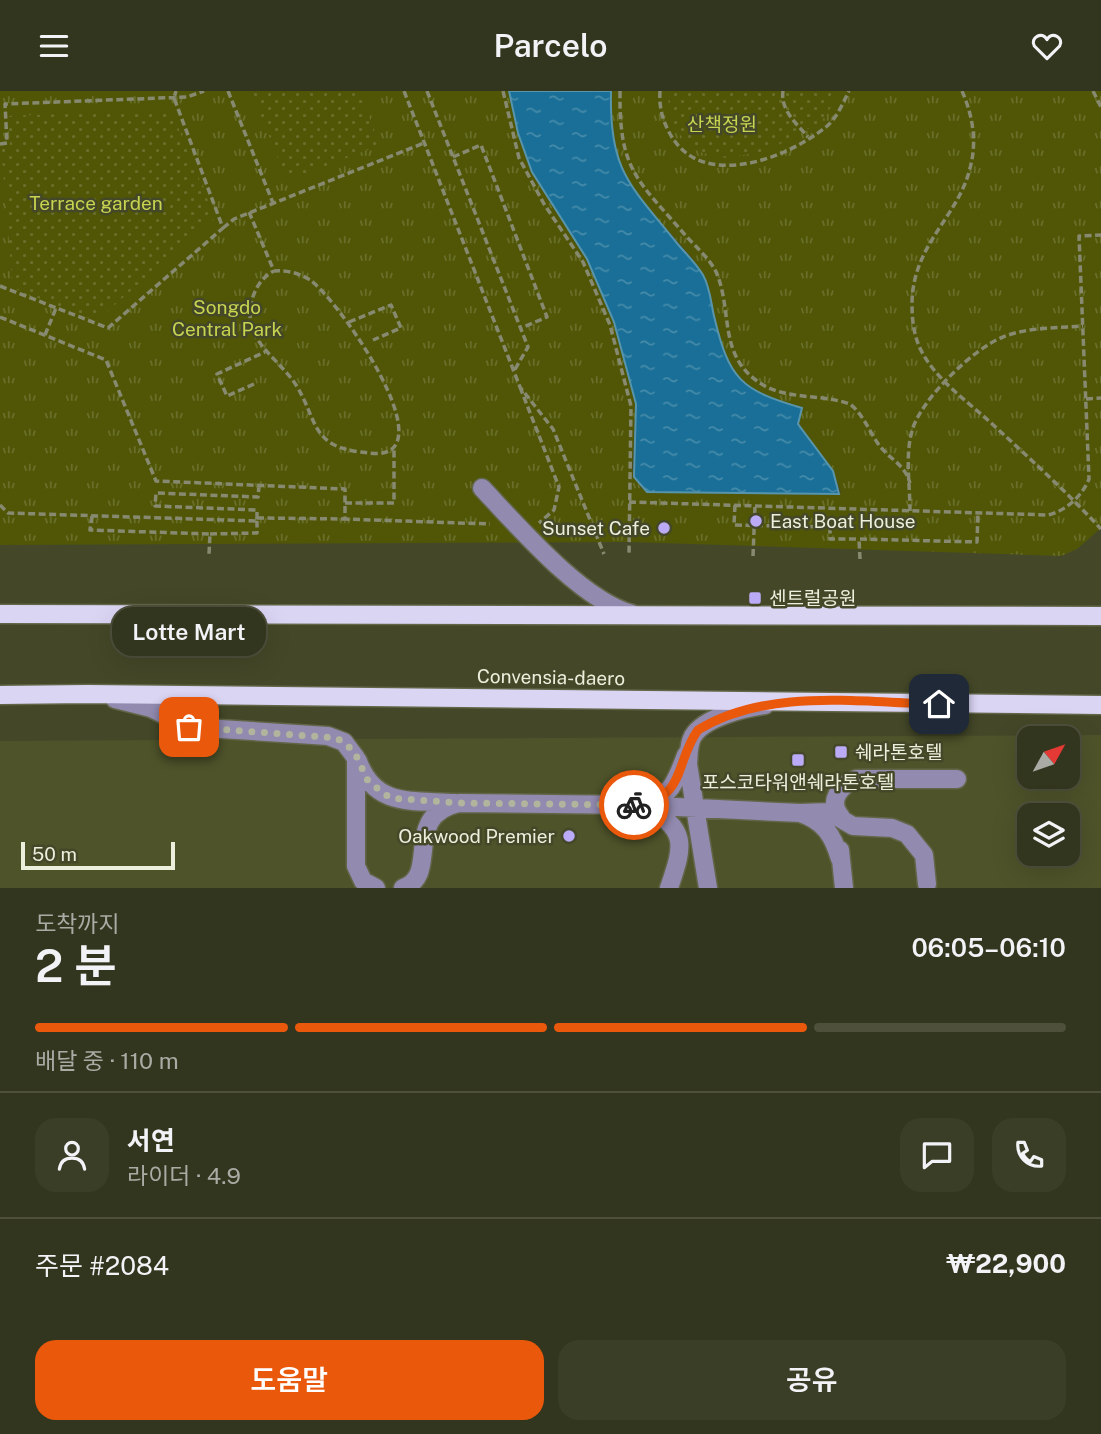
<!DOCTYPE html>
<html lang="ko">
<meta charset="utf-8">
<style>
body{margin:0;font-family:"Public Sans","Noto Sans KR",sans-serif;background:#3b3e27;color:#f1f3f6;height:100vh;display:flex;flex-direction:column;font-size:26px;white-space:nowrap}
*{box-sizing:border-box;margin:0}
p{font-size:23px;color:#a9aba4}
.icon{flex:none;width:38px;height:38px;fill:none;stroke:currentColor;stroke-width:2;stroke-linecap:round;stroke-linejoin:round}
.map{position:relative;height:797px;overflow:hidden}
.drawer{display:flex;flex-direction:column;background:#33361e;flex:1}
.drawer>*{flex:none}
.needle{width:46px;rotate:50deg}
.buttons{position:absolute;left:1017px;top:635px;display:grid;gap:14px}
.buttons a{display:grid;place-items:center;width:63px;height:63px;border-radius:14px;background:#33361e;box-shadow:0 7px 28px #0002,0 0 0 2px #4e503c;font-size:35px}
.scale{position:absolute;left:21px;bottom:18px;width:154px;box-sizing:border-box;padding-left:7px;border:4px solid #ecefdc;border-top:0;font-size:19px;line-height:24px;white-space:nowrap;color:#ecefdc;-webkit-text-stroke:5px #444828;paint-order:stroke}
.pin{position:absolute;display:grid;place-items:center;width:60px;height:60px;color:#fff;margin:-30px;border-radius:14px;box-shadow:0 4px 10px #0006}
.courier{position:absolute;display:grid;place-items:center;width:70px;height:70px;margin:-35px;border:5px solid #ea580c;border-radius:50%;background:#fff;color:#222;box-shadow:0 2px 9px #0007}
.bubble{position:absolute;height:49px;border-radius:21px;background:#33361e;box-shadow:0 7px 28px #0002,0 0 0 2px #4e503c;font-size:23px;font-weight:600;line-height:49px;text-align:center}
.overview em{font-style:normal;font-weight:600}
.overview div{display:flex;flex-direction:column-reverse}
.overview{display:flex;align-items:center;justify-content:space-between;height:119px;padding:0 35px}
h1{font-size:46px;font-weight:600;line-height:52px}
.bar{display:grid;grid-template-columns:repeat(4,1fr);gap:10px 7px;align-content:center;height:84px;padding:0 35px}
.bar i{height:9px;border-radius:5px;background:#4e503c}
.bar .current{background:#ea580c}
.bar p{grid-column:span 4}
.line{display:flex;align-items:center;gap:18px;padding:0 35px;border-top:2px solid #4e503c}
.line div{flex:1}
.round{display:grid;place-items:center;flex:none;width:74px;height:74px;border-radius:21px;background:#3b3e27}
.action{display:flex;gap:14px;margin-top:auto;padding:14px 35px}
.action a{flex:1;height:80px;border-radius:21px;background:#ea580c;color:#fff;font-size:28px;font-weight:600;line-height:80px;text-align:center}
.action a+a{background:#3b3e27;color:#f1f3f6}
header{display:flex;justify-content:space-between;align-items:center;height:91px;padding:0 35px;background:#33361e;font-size:32px;font-weight:600}
.map>svg:first-child{display:block}
.built{fill:#4e532a;fill-rule:evenodd}
.grass{fill:url(#grass-tufts)}
.garden{fill:url(#garden-dots)}
.water{fill:url(#water-ripples);stroke:#5895ac;stroke-width:2}
.lines{fill:none;stroke-linecap:round;stroke-linejoin:round}
.minor-casing{stroke:#626648;stroke-width:21}
.major-casing{stroke:#626648;stroke-width:21}
.path{stroke:#878a70;stroke-width:3.5;stroke-dasharray:7 3.5;stroke-linecap:butt}
.minor{stroke:#928aaf;stroke-width:18}
.major{stroke:#dbd5f4;stroke-width:18}
.done{stroke:#b1b59d;stroke-width:7;stroke-dasharray:0 12.6}
.route{stroke:#ea580c;stroke-width:9}
.poi-dot{fill:#bbaaf6;stroke:#444828;stroke-width:2.5}
.labels{text-anchor:middle;stroke-width:5;stroke-linejoin:round;paint-order:stroke}
.park-label{font-size:19px;fill:#c7d450;stroke:#444828}
.poi-label{font-size:19px;fill:#ecefdc;stroke:#444828;text-anchor:start}
.street-label{font-size:19px;fill:#ecefdc;stroke:#444828}
</style>
<header><svg class="icon" aria-label="menu" viewBox="0 0 24 24"><path d="M4 6h16M4 12h16M4 18h16"/></svg>Parcelo<svg class="icon" aria-label="heart" viewBox="0 0 24 24"><path d="M12 20l-8-8c-3-5 5-10 8-4 3-6 11-1 8 4z"/></svg></header>
<div class="map">
<svg width="1101" height="797" viewBox="0 0 1101 797">
<defs>
<pattern id="grass-tufts" width="24" height="20" patternUnits="userSpaceOnUse" patternTransform="scale(1.75)"><rect width="24" height="20" fill="#505606"/><path d="M3 7l-1-3M5 7V3M7 7l1-3M15 17l-1-3M17 17v-4M19 17l1-3" fill="none" stroke="#696f2a"/></pattern>
<pattern id="garden-dots" width="8" height="8" patternUnits="userSpaceOnUse" patternTransform="scale(1.75)"><rect width="8" height="8" fill="#505606"/><path d="M2 2h.1M6 6h.1" fill="none" stroke="#696f2a" stroke-width="1.8" stroke-linecap="round"/></pattern>
<pattern id="water-ripples" width="26" height="14" patternUnits="userSpaceOnUse" patternTransform="scale(1.75)"><rect width="26" height="14" fill="#196f97"/><path d="M2 4q2-2 4 0t4 0M15 11q2-2 4 0t4 0" fill="none" stroke="#468baa"/></pattern>
</defs>
<rect width="100%" height="100%" fill="#444828"/>
<!-- built -->
<path class="built" d="M1101 644V797H0V650ZM1029 648H1068V686H1029ZM1029 724H1068V763H1029Z"/>
<!-- grass -->
<path class="grass" d="M0 0H509L518 42 532 81 587 168 614 231 636 313 632 379 641 397 647 401 836 404 841 401 833 380 798 333 802 317C740 298 729 288 714 225 711 212 710 196 703 184 680 145 638 116 619 74 609 51 611 25 611 0H1101V437L1077 458 1061 465 630 451 0 454Z"/>
<!-- garden -->
<path class="garden" d="M251 0H359L380 54 287 90Z
M668 0H842L821 31 767 60 726 67 699 61 679 43 669 21Z
M171 19 215 127 96 230 13 197 1 56 10 54 8 25Z"/>
<!-- water -->
<path class="water" d="M509 0H611C609 79 629 93 676 151 685 162 696 172 703 184 710 196 711 212 714 225 729 288 740 299 802 317L798 333 833 380 839 403 647 401 634 386 636 313 614 231 587 168 532 81 518 42Z"/>
<g class="lines">
<defs>
<path id="minor" d="M482 397C518 435 581 509 632 523
M115 608 151 617 189 636 328 645 344 651 356 667V775L363 790 376 797
M358 670C375 717 413 709 455 712
M646 712C672 706 677 687 686 664
M643 715C690 737 683 756 669 797
M841 726C827 710 840 695 856 688H957
M840 759 844 797
M840 768C833 744 824 730 800 722L829 721 853 735 892 737 907 743 924 764 927 793
M403 797C441 784 401 725 459 712L636 714 800 722
M708 797 688 673C689 663 688 654 693 645 705 626 744 617 765 614"/>
<path id="major" d="M0 523 1101 525
M0 604 87 603 1101 614"/>
</defs>
<!-- minor casing -->
<use href="#minor" class="minor-casing"/>
<!-- major casing -->
<use href="#major" class="major-casing"/>
<!-- path -->
<path class="path" d="M228 0 273 112
M404 0 520 296 553 338 604 463
M427 0 528 256 514 280
M503 0 519 67 544 113 583 171 610 234 631 315 629 463
M620 0C619 80 637 88 686 145 696 156 711 169 717 183 732 220 719 263 757 290 784 310 819 302 850 313 863 323 869 340 879 354 890 369 904 372 910 392
M660 0C659 15 662 28 669 41 700 101 786 68 826 36 837 27 843 12 849 0
M783 0C780 19 797 33 808 46
M962 0C972 23 977 48 971 73 960 126 913 151 912 212 912 231 914 247 923 263 939 291 967 310 990 331 1028 366 1066 400 1101 438
M1093 0 1101 16
M0 53 7 52 5 13 187 6 204 0
M453 66 481 54 547 226 521 237
M249 121 274 180C287 179 299 182 310 189 335 206 424 331 392 358 383 365 371 362 361 361 310 355 318 329 296 294 277 265 241 249 252 209 255 197 263 185 274 180
M223 137 234 128 424 52
M0 195 108 237 223 137 174 7 176 0
M0 226 106 269 156 390 345 398V428L490 433
M349 231 391 214 401 237 373 249
M45 244 56 217
M254 293 227 305 217 283 265 261
M520 296 559 396 554 419 539 432
M1086 308 1101 307
M629 411 1048 424C1066 420 1082 405 1089 388L1079 145 1101 144
M345 412H394V355
M0 414 8 422 257 430V419L155 415 156 402 258 406 259 395
M735 414 734 434 830 436V448H859
M910 420C910 395 905 364 912 340 920 309 974 257 1003 246 1027 236 1058 237 1083 235
M92 425 90 439 210 443 209 463
M257 427 345 428
M210 443 257 442V430
M753 465 755 415
M860 468 859 448 977 451 978 422"/>
<!-- minor -->
<use href="#minor" class="minor"/>
<!-- major -->
<use href="#major" class="major"/>
</g>
<g class="lines">
<!-- done -->
<path class="done" d="M189 636 337 647 354 660 368 690 390 707 459 712 634 714"/>
<!-- route -->
<path class="route" d="M634 714C687 708 674 672 698 639 768 596 861 612 939 613"/>
</g>
<!-- markers -->
<g class="poi-dot">
<circle cx="756" cy="430" r="7"/>
<circle cx="664" cy="437" r="7"/>
<rect x="748" y="500" width="14" height="14" rx="3.5"/>
<rect x="834" y="654" width="14" height="14" rx="3.5"/>
<rect x="791" y="662" width="14" height="14" rx="3.5"/>
<circle cx="569" cy="745" r="7"/>
</g>
<g class="labels">
<!-- park labels -->
<g class="park-label">
<text x="722" y="40">산책정원</text>
<text x="96" y="119">Terrace garden</text>
<text x="227" y="223">Songdo<tspan x="227" dy="22">Central Park</tspan></text>
</g>
<!-- poi labels -->
<g class="poi-label">
<text x="770" y="437">East Boat House</text>
<text x="650" y="444" text-anchor="end">Sunset Cafe</text>
<text x="769" y="514">센트럴공원</text>
<text x="855" y="668">쉐라톤호텔</text>
<text x="798" y="698" text-anchor="middle">포스코타워앤쉐라톤호텔</text>
<text x="555" y="752" text-anchor="end">Oakwood Premier</text>
</g>
<!-- street labels -->
<g class="street-label">
<text transform="translate(551 586) rotate(1)" y="7">Convensia-daero</text>
</g>
</g>
</svg>
<div class="buttons">
<a><svg class="needle" viewBox="-14 -14 28 28"><path d="M0-13l5 13h-10z" fill="#e53935"/><path d="M0 13l5-13h-10z" fill="#a9aba4"/></svg></a>
<a><svg class="icon" aria-label="layers" viewBox="0 0 24 24"><path d="M12 4l9 5-9 5-9-5zM3 14l9 5 9-5"/></svg></a>
</div>
<div class="scale">50 m</div>
<div class="pin" style="left:189px;top:636px;background:#ea580c"><svg class="icon" aria-label="bag" viewBox="0 0 24 24"><path d="M5 8h14l-1 12H6zM9 8a3 3 0 0 1 6 0"/></svg></div>
<div class="pin" style="left:939px;top:613px;background:#1f2937"><svg class="icon" aria-label="home" viewBox="0 0 24 24"><path d="M3 11l9-7 9 7M6 9v11h12V9"/></svg></div>
<div class="courier" style="left:634px;top:714px"><svg class="icon" aria-label="bike" viewBox="0 0 24 24"><circle cx="6" cy="16" r="4"/><circle cx="18" cy="16" r="4"/><path d="M6 16l4-8h5l3 8M10 8l3 8H6M13 5h3"/></svg></div>
<div class="bubble" style="left:112px;top:516px;width:154px">Lotte Mart</div>
</div>
<section class="drawer">
<div class="overview"><div><h1>2 분</h1><p>도착까지</p></div><em>06:05–06:10</em></div>
<div class="bar"><i class="current"></i><i class="current"></i><i class="current"></i><i></i><p>배달 중 · 110 m</p></div>
<div class="line" style="height:126px"><a class="round"><svg class="icon" aria-label="person" viewBox="0 0 24 24"><circle cx="12" cy="8" r="4"/><path d="M4 21q1-7 8-7t8 7"/></svg></a><div><b>서연</b><p>라이더 · 4.9</p></div><a class="round"><svg class="icon" aria-label="chat" viewBox="0 0 24 24"><path d="M4 5h16v11H9l-5 4z"/></svg></a><a class="round"><svg class="icon" aria-label="phone" viewBox="0 0 24 24"><path d="M5 4h4l2 5-3 2q2 4 5 5l2-3 5 2v4C11 20 4 13 5 4z"/></svg></a></div>
<div class="line" style="height:91px"><div>주문 #2084</div><b>₩22,900</b></div>
<div class="action"><a>도움말</a><a>공유</a></div>
</section>
